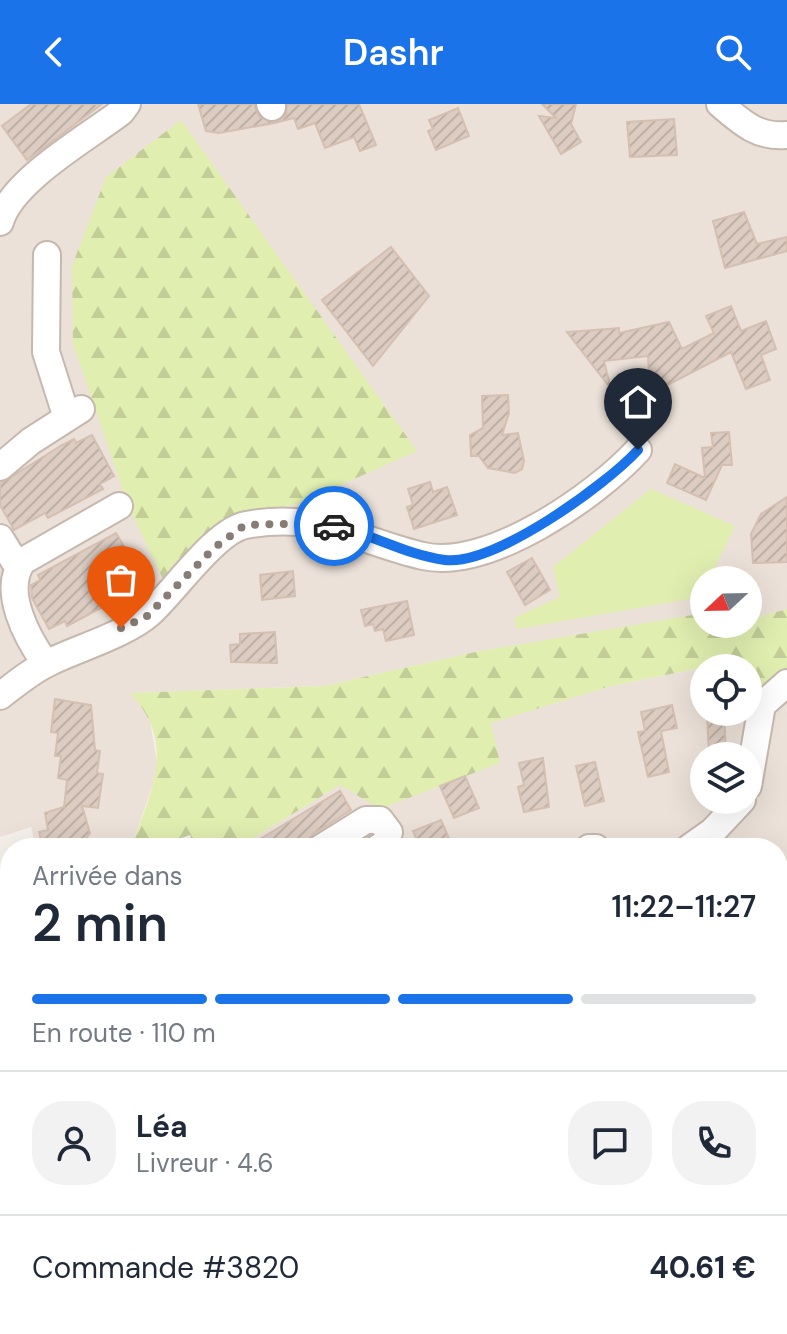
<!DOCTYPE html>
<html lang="fr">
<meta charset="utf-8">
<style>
body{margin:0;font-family:"DM Sans",sans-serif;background:#f2f2f3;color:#1f2937;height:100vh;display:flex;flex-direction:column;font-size:30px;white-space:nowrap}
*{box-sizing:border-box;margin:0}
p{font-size:26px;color:#747a83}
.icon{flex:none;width:44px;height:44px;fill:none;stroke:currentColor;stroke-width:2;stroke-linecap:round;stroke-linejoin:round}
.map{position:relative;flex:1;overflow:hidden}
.details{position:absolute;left:0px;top:734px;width:788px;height:496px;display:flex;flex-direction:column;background:#fff;border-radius:32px 32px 0 0;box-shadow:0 8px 32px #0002}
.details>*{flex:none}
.needle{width:52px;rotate:248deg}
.tools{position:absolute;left:690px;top:462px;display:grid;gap:16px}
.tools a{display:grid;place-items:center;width:72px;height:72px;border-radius:50%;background:#fff;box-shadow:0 8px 32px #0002;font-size:40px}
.pin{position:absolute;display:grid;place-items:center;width:68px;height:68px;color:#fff;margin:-82px -34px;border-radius:50% 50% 50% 0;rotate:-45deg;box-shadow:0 0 8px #0007}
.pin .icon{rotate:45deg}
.courier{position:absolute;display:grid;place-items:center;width:80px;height:80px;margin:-40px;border:6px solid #1a73e8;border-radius:50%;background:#fff;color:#222;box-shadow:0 2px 10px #0007}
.summary em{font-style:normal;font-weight:600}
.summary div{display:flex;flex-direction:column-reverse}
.summary{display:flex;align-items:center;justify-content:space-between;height:136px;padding:0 32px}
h1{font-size:52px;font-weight:600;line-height:60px}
.bar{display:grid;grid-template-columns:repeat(4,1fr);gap:12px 8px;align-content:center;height:96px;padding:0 32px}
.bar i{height:10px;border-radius:6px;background:#e0e1e3}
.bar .active{background:#1a73e8}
.bar p{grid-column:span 4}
.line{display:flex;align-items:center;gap:20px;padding:0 32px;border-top:2px solid #e0e1e3}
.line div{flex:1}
.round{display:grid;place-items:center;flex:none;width:84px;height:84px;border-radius:32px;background:#f2f2f3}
header{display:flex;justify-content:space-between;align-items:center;height:104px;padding:0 32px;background:#1a73e8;color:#fff;font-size:36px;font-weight:600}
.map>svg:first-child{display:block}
.residential{fill:#ebe1d8;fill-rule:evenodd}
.grass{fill:#e0eeb0}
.forest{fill:url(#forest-firs)}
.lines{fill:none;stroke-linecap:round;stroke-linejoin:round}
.stream{stroke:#a2e8f7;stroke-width:6}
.building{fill:url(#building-hatch);stroke:#d5bfb1;stroke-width:2}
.minor-casing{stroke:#c6b8ae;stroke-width:30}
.minor{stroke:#fff;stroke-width:26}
.done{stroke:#887d76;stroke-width:8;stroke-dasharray:0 14.4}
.route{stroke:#1a73e8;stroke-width:10}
</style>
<header><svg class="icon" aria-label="back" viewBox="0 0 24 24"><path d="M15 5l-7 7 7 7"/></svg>Dashr<svg class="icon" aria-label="search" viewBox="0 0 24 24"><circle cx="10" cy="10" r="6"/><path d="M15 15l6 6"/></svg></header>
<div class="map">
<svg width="787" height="1230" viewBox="0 0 787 1230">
<defs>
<pattern id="forest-firs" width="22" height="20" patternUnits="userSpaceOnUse" patternTransform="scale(2)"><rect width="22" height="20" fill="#e0eeb0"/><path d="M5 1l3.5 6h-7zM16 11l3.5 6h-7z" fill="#c2cd98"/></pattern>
<pattern id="building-hatch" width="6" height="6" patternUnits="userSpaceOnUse" patternTransform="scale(2)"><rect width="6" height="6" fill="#dcccc1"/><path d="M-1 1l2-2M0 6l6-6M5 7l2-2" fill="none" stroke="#beb0a6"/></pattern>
</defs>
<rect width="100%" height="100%" fill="#f6f0ea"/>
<!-- residential -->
<path class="residential" d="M0 0H787V505L748 516V476H704V510L475 548 324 582 131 589 149 610 158 665 131 744H36L31 723 0 733ZM180 16 298 400 241 409 163 475Z
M746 555 748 564H704V608H748V565L756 596 787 565V1230H164L160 1220H778V744H237L340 681 500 659 490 619 611 582ZM704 652H748V696H704Z"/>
<!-- grass -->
<path class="grass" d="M651 385 735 422 709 476H704L701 493 517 525 514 514 560 493 553 463Z"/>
<!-- forest -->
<path class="forest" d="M181 16 417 347 298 400 241 409 163 475 128 401 73 239 72 162 106 73Z
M787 505V565L755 596 745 555 611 582 491 619 500 659 380 705 340 681 237 744H195L190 731 152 744H131C151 687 178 640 130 589L324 582 475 548 698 510H704V520H748V516Z"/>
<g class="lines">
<!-- stream -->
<path class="stream" d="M215 1230 223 1220"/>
</g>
<!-- building -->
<path class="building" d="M31 0H102L27 56 2 22Z
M198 0H254L259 12 274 19 219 29 206 27Z
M287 0H359L376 41 360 47 354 33 325 44 315 19 298 25 294 14 274 19 286 11Z
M542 0H576L571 20 581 38 561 50 539 12 556 14Z
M458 4 469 32 436 46 428 27 433 25 429 16Z
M674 15 677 51 630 53 627 18Z
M744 108 757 140 787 133V147L725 164 713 117Z
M391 143 429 192 373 262 322 196Z
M731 202 741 227 766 217 776 245 761 251 770 276 746 285 731 248 660 285 649 271 648 252 604 257 611 285 567 228 619 224V229L669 218 682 245 714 229 706 212Z
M508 291 509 309 502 331 518 329 524 357 522 365 515 369 488 364 479 352H471L470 331 483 324 482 292Z
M729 328 732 361H722L706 396 667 379 675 360 705 374 702 344 713 343 711 329Z
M92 331 114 372 100 380 103 385 48 414 45 409 14 426 0 401V380L62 341 74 335 76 339Z
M430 378 433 388 447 383 457 411 414 425 407 403 413 401 408 385Z
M787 393V458L753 459 751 430 761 410Z
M116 429 143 474 112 491 114 497 67 522 65 517 49 525 32 494 31 481 40 476 38 471Z
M532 454 550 486 525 501 507 468Z
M293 467 295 492 262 496 260 471Z
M407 497 414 531 386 537 383 525 375 527 373 520 365 522 361 506Z
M275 528 277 559 231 558 230 541 240 540V530Z
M55 595 91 601 95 646 100 647 97 669 103 670 98 704 82 702 90 729 85 736 43 744 39 728 48 726 45 709 64 703 67 676 58 674 61 652H55L58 629 51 628Z
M672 601 677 624 661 627 669 668 648 673 638 628 645 627 641 608Z
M707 608H724L726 652H709Z
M543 654 549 703 524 708 518 683 524 681 519 659Z
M595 658 604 697 585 702 576 662Z
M465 672 479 704 454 714 440 682Z
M340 687 351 706 313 730 305 744H245Z
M441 716 453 744H420L413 727Z"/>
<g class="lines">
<defs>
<path id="minor" d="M270 0 272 3
M720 0C741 18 758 34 787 31
M0 118C11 77 87 34 121 8L127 0
M47 151 46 248 67 314
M0 363 31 337 81 305
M0 434 18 463
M46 560C27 534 1 486 23 457L119 402
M0 592C16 580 32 566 50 558 79 544 126 530 149 510 173 489 216 426 246 421 320 407 358 437 423 452 488 467 596 392 638 346
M748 682 762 601 787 579
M321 744 366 716H380L389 728 386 739 378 744
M589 744H596
M689 744 713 727 742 696
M778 1060 787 1059
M778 1193 787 1192
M0 1217 12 1230
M169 1220 172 1230
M253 1230 267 1220
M286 1230 297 1220
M534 1230 557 1220"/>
</defs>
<!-- minor casing -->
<use href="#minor" class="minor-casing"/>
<!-- minor -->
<use href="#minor" class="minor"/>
</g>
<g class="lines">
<!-- done -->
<path class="done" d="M121 524 146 513 214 444 245 421 318 419 334 422"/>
<!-- route -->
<path class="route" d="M334 422C372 430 406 451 445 456 494 462 606 381 638 346"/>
</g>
</svg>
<div class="tools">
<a><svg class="needle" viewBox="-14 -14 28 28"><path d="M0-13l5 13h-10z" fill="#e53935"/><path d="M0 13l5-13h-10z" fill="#747a83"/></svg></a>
<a><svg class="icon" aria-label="locate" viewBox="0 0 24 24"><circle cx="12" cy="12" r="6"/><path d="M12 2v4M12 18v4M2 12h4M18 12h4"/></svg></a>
<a><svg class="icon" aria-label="layers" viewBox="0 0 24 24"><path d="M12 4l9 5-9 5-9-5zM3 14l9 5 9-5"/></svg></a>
</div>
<div class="pin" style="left:121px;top:524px;background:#ea580c"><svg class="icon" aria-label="bag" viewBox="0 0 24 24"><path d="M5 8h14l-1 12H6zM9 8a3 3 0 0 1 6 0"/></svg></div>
<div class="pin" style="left:638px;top:346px;background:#1f2937"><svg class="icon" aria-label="home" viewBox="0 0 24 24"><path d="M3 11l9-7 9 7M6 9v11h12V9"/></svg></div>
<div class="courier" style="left:334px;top:422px"><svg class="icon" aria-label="car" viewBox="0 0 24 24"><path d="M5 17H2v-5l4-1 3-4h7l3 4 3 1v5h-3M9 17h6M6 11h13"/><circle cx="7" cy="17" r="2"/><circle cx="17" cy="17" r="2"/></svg></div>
<section class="details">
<div class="summary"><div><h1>2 min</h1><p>Arrivée dans</p></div><em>11:22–11:27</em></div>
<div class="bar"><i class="active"></i><i class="active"></i><i class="active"></i><i></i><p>En route · 110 m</p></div>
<div class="line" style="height:144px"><a class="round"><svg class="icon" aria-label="person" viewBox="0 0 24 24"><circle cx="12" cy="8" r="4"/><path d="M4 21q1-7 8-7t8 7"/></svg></a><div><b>Léa</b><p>Livreur · 4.6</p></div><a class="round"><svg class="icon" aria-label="chat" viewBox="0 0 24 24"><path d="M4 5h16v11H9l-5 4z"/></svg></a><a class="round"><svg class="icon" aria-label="phone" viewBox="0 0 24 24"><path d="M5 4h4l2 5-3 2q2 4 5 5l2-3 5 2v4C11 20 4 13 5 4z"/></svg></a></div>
<div class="line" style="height:104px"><div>Commande #3820</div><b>40.61 €</b></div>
</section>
</div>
